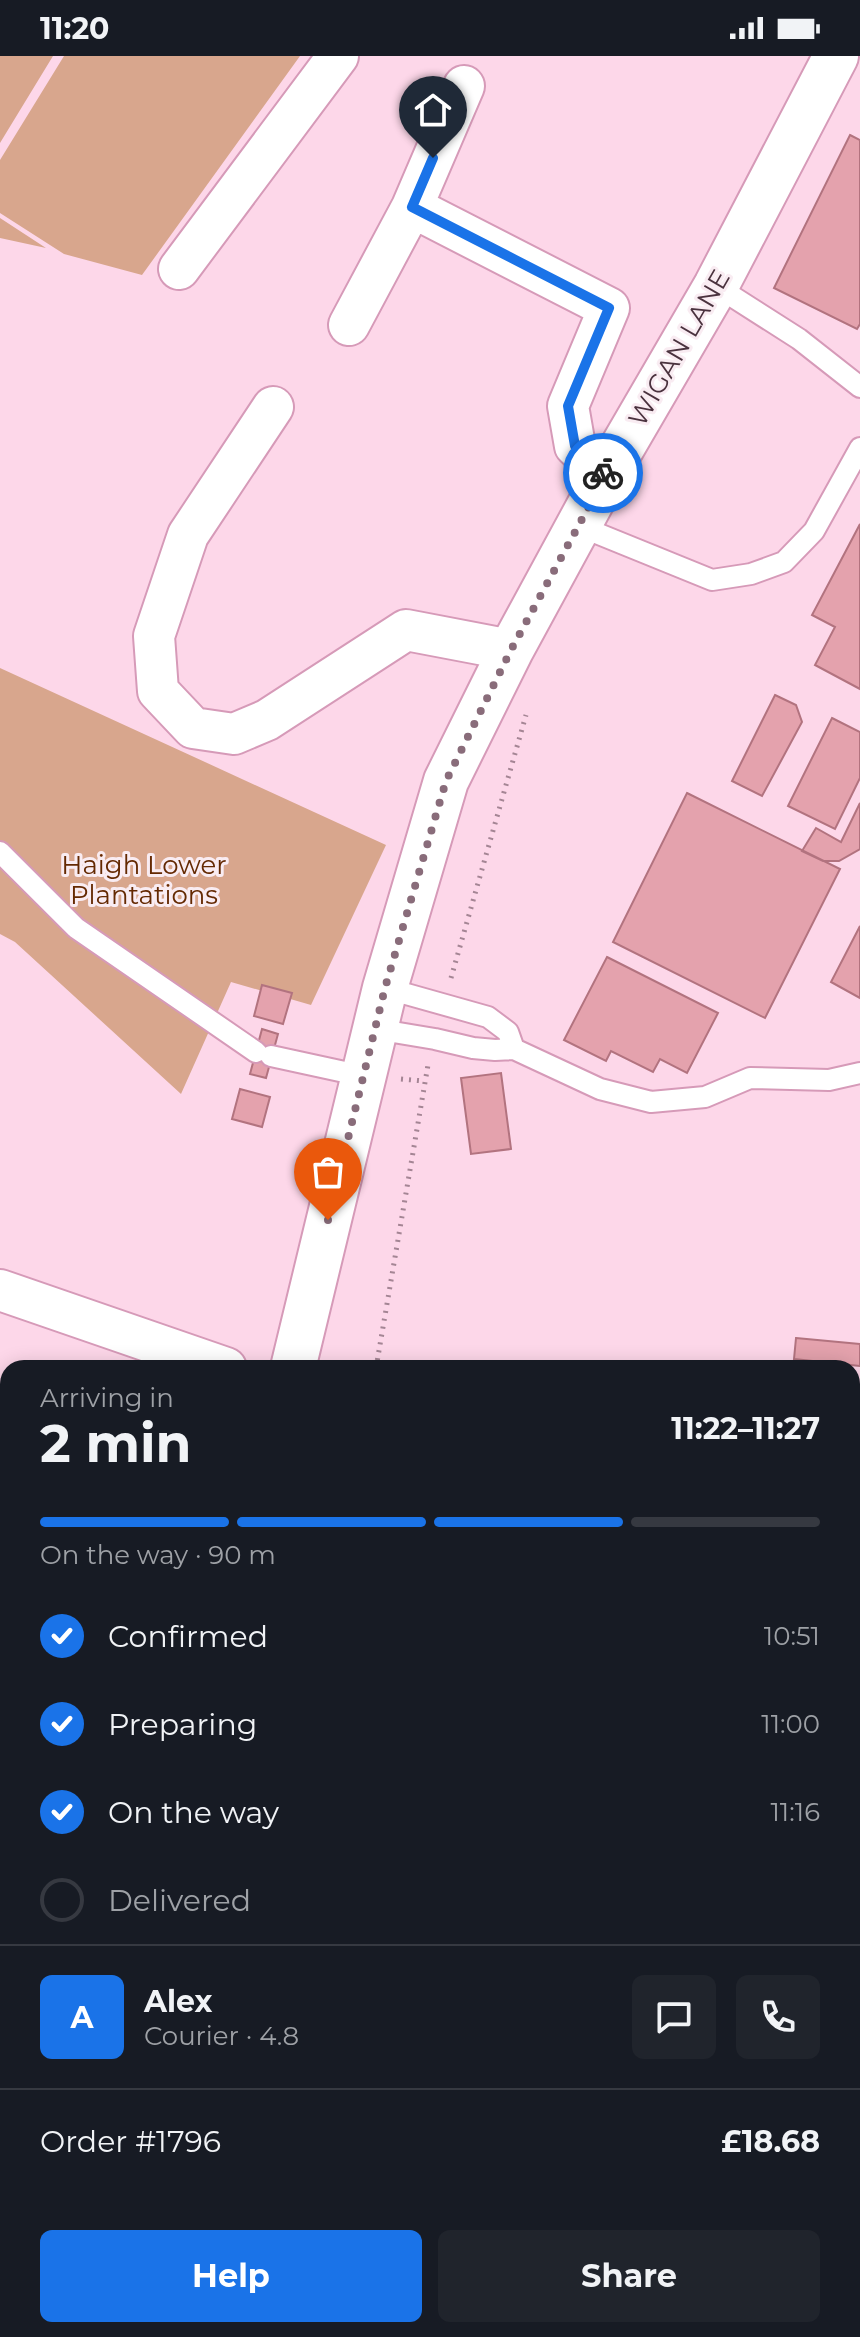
<!DOCTYPE html>
<meta charset="utf-8">
<style>
body{margin:0;font-family:Montserrat,sans-serif;background:#20242c;color:#f1f3f6;height:100vh;display:flex;flex-direction:column;font-size:30px;white-space:nowrap}
*{box-sizing:border-box;margin:0}
p{font-size:26px;color:#9ea1a6}
.icon{flex:none;width:44px;height:44px;fill:none;stroke:currentColor;stroke-width:2;stroke-linecap:round;stroke-linejoin:round}
.map{position:relative;flex:1;overflow:hidden}
.drawer{position:absolute;left:0px;top:1304px;width:860px;height:978px;display:flex;flex-direction:column;background:#171b24;border-radius:24px 24px 0 0;box-shadow:0 4px 20px #0003}
.drawer>*{flex:none}
.pin{position:absolute;display:grid;place-items:center;width:68px;height:68px;color:#fff;margin:-82px -34px;border-radius:50% 50% 50% 0;rotate:-45deg;box-shadow:0 0 8px #0007}
.pin .icon{rotate:45deg}
.courier{position:absolute;display:grid;place-items:center;width:80px;height:80px;margin:-40px;border:6px solid #1a73e8;border-radius:50%;background:#fff;color:#222;box-shadow:0 2px 10px #0007}
.summary em{font-style:normal;font-weight:700}
.summary div{display:flex;flex-direction:column-reverse}
.summary{display:flex;align-items:center;justify-content:space-between;height:136px;padding:0 40px}
h1{font-size:52px;font-weight:700;line-height:60px}
.bar{display:grid;grid-template-columns:repeat(4,1fr);gap:12px 8px;align-content:center;height:96px;padding:0 40px}
.bar i{height:10px;border-radius:6px;background:#363941}
.bar .selected{background:#1a73e8}
.bar p{grid-column:span 4}
.line{display:flex;align-items:center;gap:20px;padding:0 40px;border-top:2px solid #363941}
.line div{flex:1}
.round{display:grid;place-items:center;flex:none;width:84px;height:84px;border-radius:12px;background:#20242c}
ol{padding:0 40px;list-style:none}
li{display:flex;align-items:center;gap:24px;height:88px}
li p{margin-inline-start:auto}
li .icon{padding:8px;border-radius:50%;background:#1a73e8;color:#fff;stroke-width:4}
li:last-child{color:#9ea1a6}
li i{width:44px;height:44px;border:4px solid #363941;border-radius:50%}
.cta{display:flex;gap:16px;margin-top:auto;padding:16px 40px}
.cta a{flex:1;height:92px;border-radius:12px;background:#1a73e8;color:#fff;font-size:32px;font-weight:700;line-height:92px;text-align:center}
.cta a+a{background:#20242c;color:#f1f3f6}
.status{display:flex;justify-content:space-between;align-items:center;height:56px;padding:0 40px;background:#171b24;direction:ltr}
.status svg{height:22px;fill:currentColor}
.map>svg:first-child{display:block}
.green{fill:#d8a68d}
.building{fill:#e4a2ad;stroke:#b2737f;stroke-width:2}
.lines{fill:none;stroke-linecap:round;stroke-linejoin:round}
.lane-casing{stroke:#d69ab8;stroke-width:24}
.street-casing{stroke:#d69ab8;stroke-width:44}
.highway-casing{stroke:#d69ab8;stroke-width:48}
.path{stroke:#a48594;stroke-width:5;stroke-dasharray:2 6;stroke-linecap:butt}
.lane{stroke:#fff;stroke-width:20}
.street{stroke:#fff;stroke-width:40}
.highway{stroke:#fff;stroke-width:44}
.done{stroke:#896c7a;stroke-width:8;stroke-dasharray:0 14.4}
.route{stroke:#1a73e8;stroke-width:10}
.labels{text-anchor:middle;stroke-width:6;stroke-linejoin:round;paint-order:stroke}
.street-label{font-size:26px;fill:#4a323e;stroke:#f9ecf2}
.park-label{font-size:26px;fill:#642902;stroke:#f9ecf2}
</style>
<div class="status"><b>11:20</b><svg viewBox="0 0 49 12"><path d="M0 12V9h3v3zM5 12V6h3v6zM10 12V3h3v9zM15 12V0h3v12zM26 1h20v11H26zM47 4h2v5h-2z"/></svg></div>
<div class="map">
<svg width="860" height="2281" viewBox="0 0 860 2281">
<rect width="100%" height="100%" fill="#fdd7e9"/>
<!-- green -->
<path class="green" d="M0 0H53L0 87Z
M64 0H300L142 219 64 198 0 157V104Z
M0 162 46 192 0 182Z
M0 612 386 789 311 949 231 926 181 1038 15 886 0 878Z"/>
<!-- building -->
<path class="building" d="M850 79 860 84V268L857 273 774 232Z
M860 468V633L815 609 835 571 812 559Z
M775 639 796 649 802 666 762 740 732 725Z
M832 662 860 676V722L835 773 788 750Z
M687 737 840 813 765 962 613 886Z
M860 747V793L839 805H823L802 795 816 772 841 786Z
M860 870V942L831 926Z
M607 901 718 957 687 1017 660 1003 653 1016 611 995 606 1005 564 984Z
M262 929 292 937 283 968 254 960Z
M262 973 278 978 266 1022 250 1018Z
M501 1017 511 1093 471 1098 461 1022Z
M240 1033 270 1041 262 1071 232 1063Z
M796 1282 860 1288V1310L794 1303Z
M852 1330 860 1331V1414L852 1413Z"/>
<g class="lines">
<defs>
<path id="lane" d="M716 230 799 283 860 331
M579 470 712 524 751 518 784 506 814 475 860 392
M0 796 76 872 256 996
M385 932 488 961 508 976 514 993
M375 973 435 983 473 992 495 994 514 993 600 1033 651 1046 705 1041 750 1022 829 1024 860 1017
M271 1000 363 1020"/>
<path id="street" d="M412 151 609 252 568 350 575 390 606 419
M179 213 338 0
M349 269 412 151 464 30
M273 351 188 479 154 580 158 635 193 672 234 678 267 664 406 574 511 594
M0 1234 226 1312
M0 1787 8 1788
M852 1802 860 1796
M852 1873 860 1882
M0 2140 8 2131"/>
<path id="highway" d="M293 1312 385 932 446 725 511 594 606 419 716 230 836 0
M267 2274 271 2281"/>
</defs>
<!-- lane casing -->
<use href="#lane" class="lane-casing"/>
<!-- street casing -->
<use href="#street" class="street-casing"/>
<!-- highway casing -->
<use href="#highway" class="highway-casing"/>
<!-- path -->
<path class="path" d="M451 922 526 659
M401 1023 424 1025
M376 1312 428 1009"/>
<!-- lane -->
<use href="#lane" class="lane"/>
<!-- street -->
<use href="#street" class="street"/>
<!-- highway -->
<use href="#highway" class="highway"/>
</g>
<g class="lines">
<!-- done -->
<path class="done" d="M328 1164 385 932 446 725 511 594 606 419 603 417"/>
<!-- route -->
<path class="route" d="M433 102 412 151 609 252 568 350 575 390 603 417"/>
</g>
<g class="labels">
<!-- street labels -->
<g class="street-label">
<text transform="translate(679 292) rotate(-60)" y="9">WIGAN LANE</text>
</g>
<!-- park labels -->
<g class="park-label">
<text x="144" y="818">Haigh Lower<tspan x="144" dy="30">Plantations</tspan></text>
</g>
</g>
</svg>
<div class="pin" style="left:328px;top:1164px;background:#ea580c"><svg class="icon" aria-label="bag" viewBox="0 0 24 24"><path d="M5 8h14l-1 12H6zM9 8a3 3 0 0 1 6 0"/></svg></div>
<div class="pin" style="left:433px;top:102px;background:#1f2937"><svg class="icon" aria-label="home" viewBox="0 0 24 24"><path d="M3 11l9-7 9 7M6 9v11h12V9"/></svg></div>
<div class="courier" style="left:603px;top:417px"><svg class="icon" aria-label="bike" viewBox="0 0 24 24"><circle cx="6" cy="16" r="4"/><circle cx="18" cy="16" r="4"/><path d="M6 16l4-8h5l3 8M10 8l3 8H6M13 5h3"/></svg></div>
<section class="drawer">
<div class="summary"><div><h1>2 min</h1><p>Arriving in</p></div><em>11:22–11:27</em></div>
<div class="bar"><i class="selected"></i><i class="selected"></i><i class="selected"></i><i></i><p>On the way · 90 m</p></div>
<ol>
<li><svg class="icon" aria-label="check" viewBox="0 0 24 24"><path d="M5 12l5 5 9-10"/></svg>Confirmed<p>10:51</p></li>
<li><svg class="icon" aria-label="check" viewBox="0 0 24 24"><path d="M5 12l5 5 9-10"/></svg>Preparing<p>11:00</p></li>
<li><svg class="icon" aria-label="check" viewBox="0 0 24 24"><path d="M5 12l5 5 9-10"/></svg>On the way<p>11:16</p></li>
<li><i></i>Delivered</li>
</ol>
<div class="line" style="height:144px"><b class="round" style="background:#1a73e8;color:#fff">A</b><div><b>Alex</b><p>Courier · 4.8</p></div><a class="round"><svg class="icon" aria-label="chat" viewBox="0 0 24 24"><path d="M4 5h16v11H9l-5 4z"/></svg></a><a class="round"><svg class="icon" aria-label="phone" viewBox="0 0 24 24"><path d="M5 4h4l2 5-3 2q2 4 5 5l2-3 5 2v4C11 20 4 13 5 4z"/></svg></a></div>
<div class="line" style="height:104px"><div>Order #1796</div><b>£18.68</b></div>
<div class="cta"><a>Help</a><a>Share</a></div>
</section>
</div>
